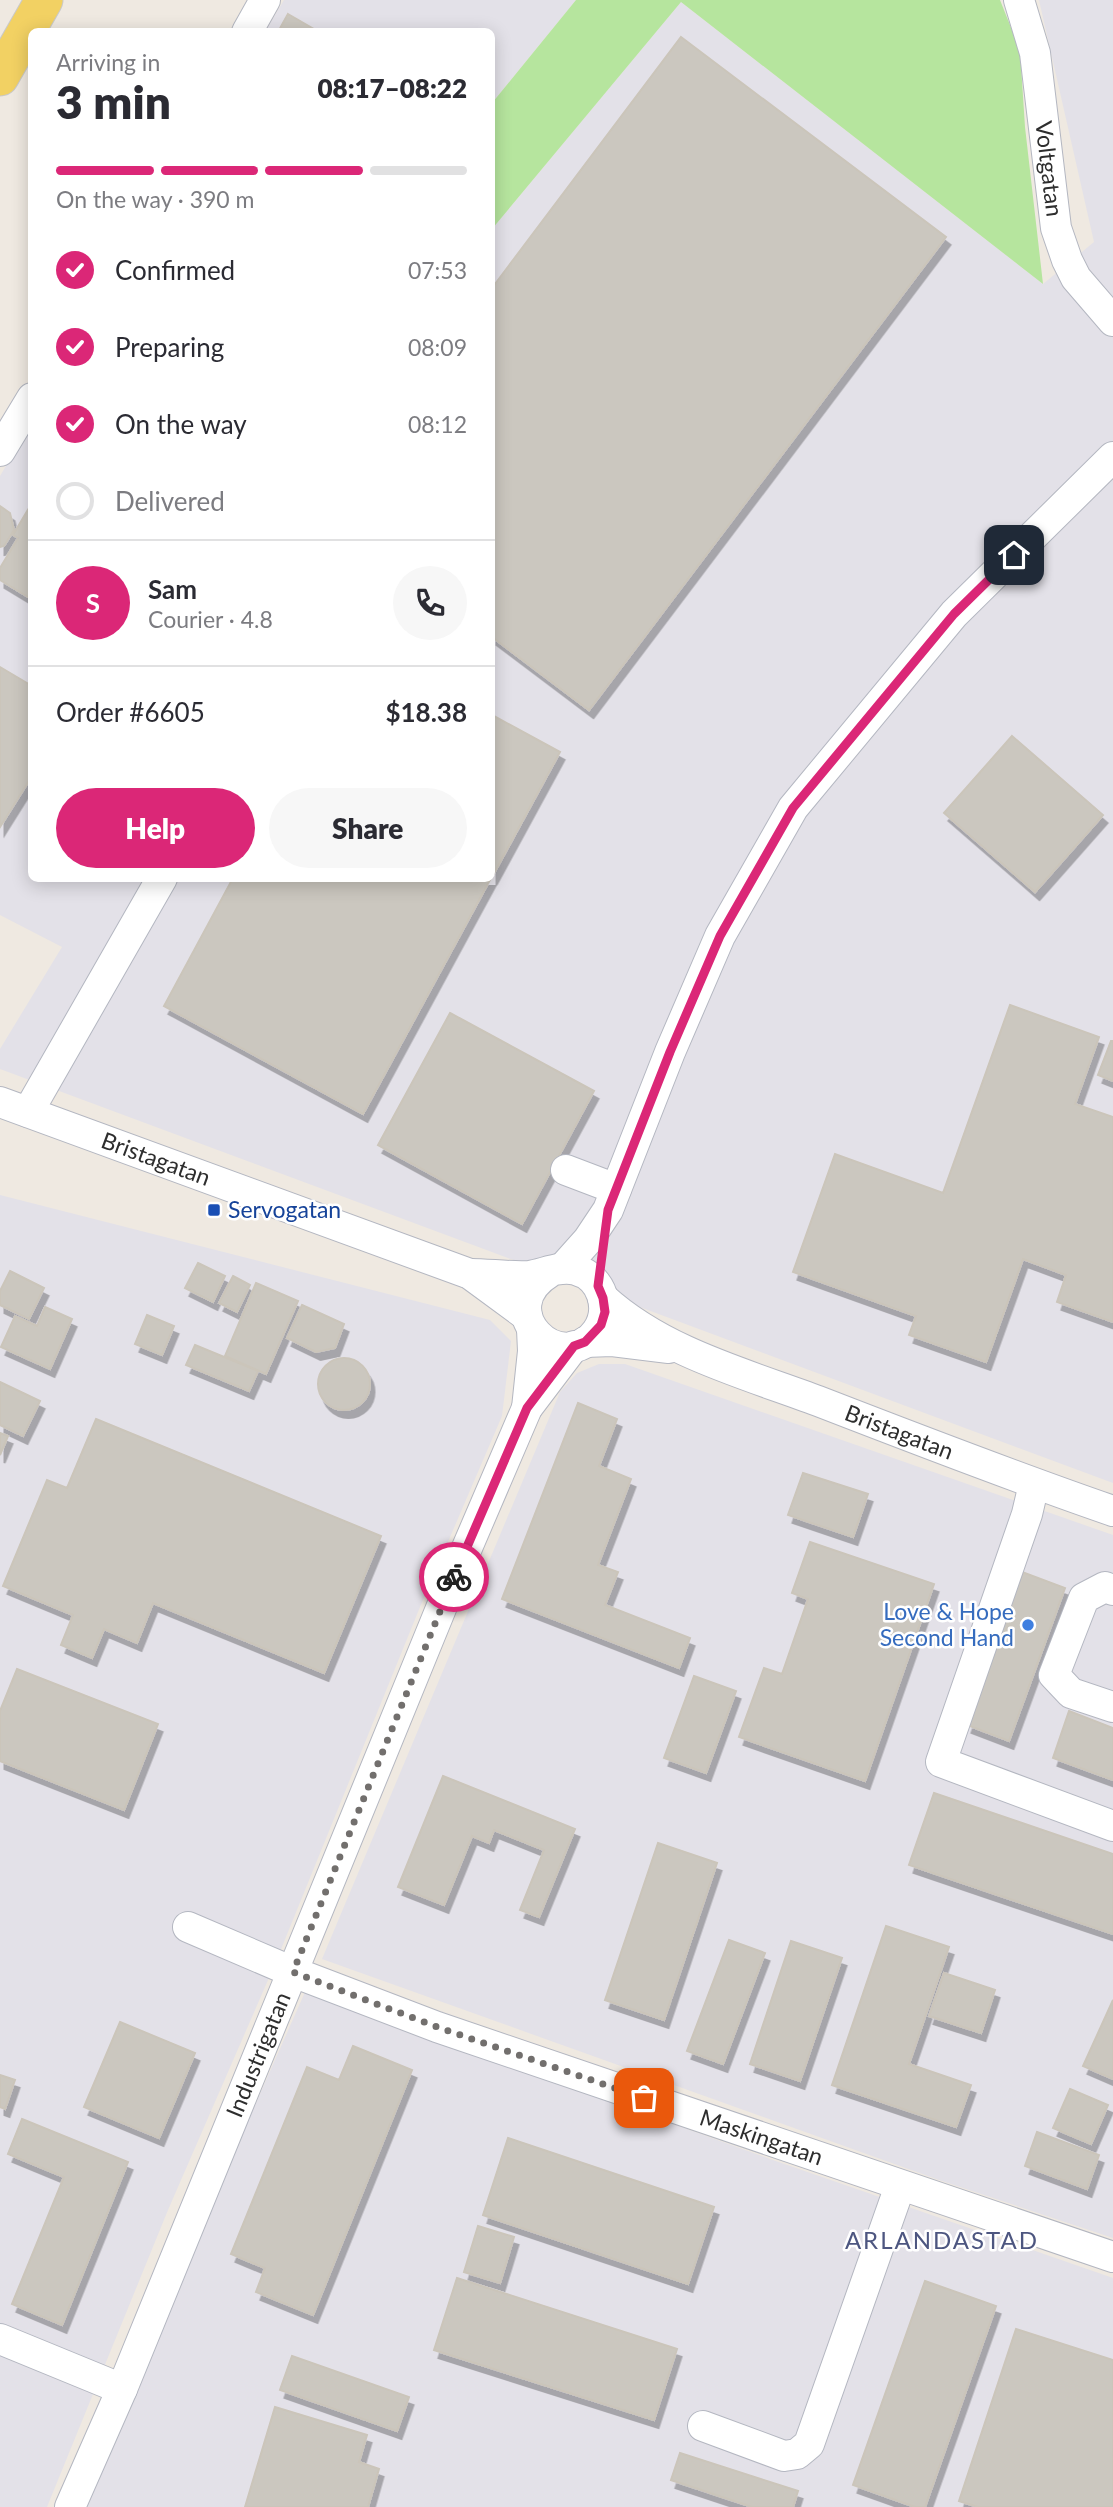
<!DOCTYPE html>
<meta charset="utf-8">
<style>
body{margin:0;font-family:Lato,sans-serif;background:#f7f7f7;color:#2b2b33;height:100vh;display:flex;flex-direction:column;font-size:26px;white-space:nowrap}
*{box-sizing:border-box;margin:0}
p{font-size:23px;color:#7c7c81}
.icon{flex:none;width:38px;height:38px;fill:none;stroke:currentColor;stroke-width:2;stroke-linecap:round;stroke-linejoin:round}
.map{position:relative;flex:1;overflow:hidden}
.panel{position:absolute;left:28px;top:28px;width:467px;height:854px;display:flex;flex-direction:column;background:#fff;border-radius:10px;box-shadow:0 4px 18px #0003}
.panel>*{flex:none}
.pin{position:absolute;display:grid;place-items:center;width:60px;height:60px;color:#fff;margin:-30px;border-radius:14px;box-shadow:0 4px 10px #0006}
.courier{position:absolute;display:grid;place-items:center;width:70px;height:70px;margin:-35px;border:5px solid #db2777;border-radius:50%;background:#fff;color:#222;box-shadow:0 2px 9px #0007}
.headline em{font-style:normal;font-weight:800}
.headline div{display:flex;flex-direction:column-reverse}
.headline{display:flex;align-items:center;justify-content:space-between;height:119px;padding:0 28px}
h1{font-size:46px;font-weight:800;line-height:52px}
.bar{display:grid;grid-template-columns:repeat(4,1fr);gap:10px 7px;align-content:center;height:84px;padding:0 28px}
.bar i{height:9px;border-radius:5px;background:#e1e1e2}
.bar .active{background:#db2777}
.bar p{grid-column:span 4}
.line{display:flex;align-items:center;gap:18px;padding:0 28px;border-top:2px solid #e1e1e2}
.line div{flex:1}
.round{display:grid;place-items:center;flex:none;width:74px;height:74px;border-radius:37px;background:#f7f7f7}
ol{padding:0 28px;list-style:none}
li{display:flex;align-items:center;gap:21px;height:77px}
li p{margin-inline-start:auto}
li .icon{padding:7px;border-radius:50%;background:#db2777;color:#fff;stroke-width:4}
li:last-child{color:#7c7c81}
li i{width:38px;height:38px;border:4px solid #e1e1e2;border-radius:50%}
.primary-button{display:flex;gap:14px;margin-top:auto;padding:14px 28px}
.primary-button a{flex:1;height:80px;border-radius:42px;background:#db2777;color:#fff;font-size:28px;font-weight:800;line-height:80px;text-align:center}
.primary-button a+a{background:#f7f7f7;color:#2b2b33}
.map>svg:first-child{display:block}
.industrial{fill:#e3e1e8}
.green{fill:#b6e59e}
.building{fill:#cbc7bf;stroke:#cbc5ba;stroke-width:2;filter:url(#shadow)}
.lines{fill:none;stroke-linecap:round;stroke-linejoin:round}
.minor-casing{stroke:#b4b7c1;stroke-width:32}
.major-casing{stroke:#c9c9c9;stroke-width:39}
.minor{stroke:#fff;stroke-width:30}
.major{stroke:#f2d163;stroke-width:37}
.done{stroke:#726f6d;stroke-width:7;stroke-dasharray:0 12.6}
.route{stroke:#db2777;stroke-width:9}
.transit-dot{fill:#1a4fb4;stroke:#fff;stroke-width:2.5}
.shop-dot{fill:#3f7fe0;stroke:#fff;stroke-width:2.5}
.labels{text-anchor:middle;stroke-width:5;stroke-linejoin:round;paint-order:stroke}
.street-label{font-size:23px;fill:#2e2e2e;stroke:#fff}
.transit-label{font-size:23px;fill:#164399;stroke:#fff;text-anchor:start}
.shop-label{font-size:23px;fill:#366cbe;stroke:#fff;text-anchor:end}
.neighbourhood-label{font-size:24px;letter-spacing:2px;fill:#4d5680;stroke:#fff}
</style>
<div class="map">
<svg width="1113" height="2507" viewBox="0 0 1113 2507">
<defs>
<filter id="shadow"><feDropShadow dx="4.5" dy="8" stdDeviation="0" flood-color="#0004"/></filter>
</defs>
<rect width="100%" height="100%" fill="#efe9e1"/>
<!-- industrial -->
<path class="industrial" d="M284 0H576L492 103V32H265Z
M1039 0H1113V1483L0 1069V1049L62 947 0 915V476L31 423 32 878H492V229L681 2 1043 284 1094 242Z
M0 1195 490 1320 511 1341 502 1416 420 1607 275 1964 168 2210 47 2507H0Z
M599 1364H625L1113 1535V2238L939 2180 322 1959 560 1392 577 1373Z
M305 1992 773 2160 1113 2278V2507H87L128 2393Z"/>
<!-- green -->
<path class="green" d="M576 0H1000L1020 50 1025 127 1043 284 681 2 492 229V103Z"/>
<!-- building -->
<path class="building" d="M288 14 319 32H278Z
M681 37 946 237 589 710 492 637V288Z
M32 503V591L28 597 0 580V568L18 538 13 535Z
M0 506 10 513 14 530 4 546 0 547Z
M0 667 32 686V776L0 827Z
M492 715 560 752 492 877Z
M1012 736 1103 815 1035 892 944 813Z
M233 878H396L401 881 402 878H491L363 1114 164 1006Z
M1010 1005 1099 1037 1075 1104 1113 1117V1322L1057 1302 1066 1275 1023 1259 986 1362 909 1335 916 1316 793 1272 835 1154 943 1193Z
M450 1013 594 1091 522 1224 378 1145Z
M1111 1041H1113V1081L1098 1075Z
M198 1263 225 1276 213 1302 185 1288Z
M10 1271 44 1288 29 1319 0 1305V1291Z
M233 1276 250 1285 237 1312 219 1303Z
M256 1283 298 1301 266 1374 225 1356Z
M302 1305 344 1324 335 1348 316 1352 287 1338Z
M45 1307 72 1319 50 1369 1 1347 15 1316 37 1326Z
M147 1315 174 1326 162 1355 135 1344Z
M195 1345 258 1371 249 1391 186 1365Z
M318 1384a26 26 0 1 1 52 0a26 26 0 1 1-52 0Z
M0 1382 40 1401 23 1436 0 1425Z
M578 1403 617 1419 599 1466 631 1479 598 1565 618 1572 605 1605 690 1638 679 1668 502 1599Z
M96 1419 381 1536 324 1673 153 1603 137 1643 104 1629 92 1658 61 1645 73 1615 3 1586 47 1480 67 1488Z
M0 1433 8 1436 0 1455Z
M803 1473 868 1494 853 1537 788 1515Z
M810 1542 934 1584 865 1781 739 1737 764 1668 782 1674 808 1599 792 1593Z
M1022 1572 1065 1588 1009 1741 967 1725Z
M17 1669 158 1724 124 1810 0 1761V1711Z
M694 1676 736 1691 706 1773 664 1758Z
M1069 1711 1113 1728V1780L1053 1758Z
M443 1776 575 1829 539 1917 520 1910 544 1850 494 1830 489 1843 472 1836 444 1905 398 1887Z
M934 1793 1113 1854V1934L909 1865Z
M658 1843 717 1863 664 2020 605 2000Z
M886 1926 949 1947 909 2064 971 2085 956 2127 832 2085Z
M729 1940 765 1953 723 2064 687 2051Z
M791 1941 842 1958 800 2081 750 2064Z
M944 1973 995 1990 981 2033 929 2016Z
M1113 2000V2079L1083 2066Z
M120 2022 195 2053 159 2138 84 2107Z
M353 2046 412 2070 313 2315 256 2292 265 2268 231 2254 307 2067 339 2080Z
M0 2075 15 2080 5 2109 0 2107Z
M1070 2089 1108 2105 1091 2144 1053 2128Z
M22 2119 128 2162 62 2325 12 2304 64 2177 8 2154Z
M1037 2132 1099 2155 1087 2189 1025 2166Z
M508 2138 714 2207 688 2284 483 2215Z
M478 2226 514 2237 500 2283 464 2272Z
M457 2278 677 2349 654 2420 434 2350Z
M925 2281 996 2306 925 2507H915L853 2485Z
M1016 2329 1113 2360V2507H978L959 2501Z
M292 2356 409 2397 397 2431 280 2390Z
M275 2407 367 2435 359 2462 379 2469 368 2507H245Z
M680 2453 798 2491 793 2507H752L671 2480Z"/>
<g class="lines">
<defs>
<g id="minor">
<path id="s1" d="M1019 0 1035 53 1056 228 1067 260 1076 278 1113 321"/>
<path d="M247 32 265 0"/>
<path d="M0 451 32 398"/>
<path id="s2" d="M0 1102 470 1274 527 1316"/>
<path d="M28 1112 162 878"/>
<path d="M566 1170 616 1189"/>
<path d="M563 1268 588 1240 608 1210 670 1052 720 936 793 808 954 614 1113 457"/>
<path d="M470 1274C489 1274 509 1277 529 1276 544 1274 560 1265 576 1270 602 1277 612 1309 597 1331 562 1380 488 1310 550 1272"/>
<path id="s3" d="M603 1298C662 1352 746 1374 818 1401 916 1439 1014 1477 1113 1511"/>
<path d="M585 1342 612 1341 669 1348"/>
<path d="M527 1408 533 1351 532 1329"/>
<path d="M1034 1484 1027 1514 941 1762 1113 1826"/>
<path d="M1113 1590 1105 1587 1084 1598 1054 1675 1071 1693 1113 1707"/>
<path id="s4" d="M188 1927 293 1972 437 2027 1113 2257"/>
<path d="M0 2339 122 2389"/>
<path d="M703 2426 784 2456 797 2454 809 2444 900 2186"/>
<path id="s5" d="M70 2507 122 2389 442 1606 527 1408 574 1346"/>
</g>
<path id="major" d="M0 77 44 0"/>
</defs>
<!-- minor casing -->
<use href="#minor" class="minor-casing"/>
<!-- major casing -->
<use href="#major" class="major-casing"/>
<!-- minor -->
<use href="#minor" class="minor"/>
<!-- major -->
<use href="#major" class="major"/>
</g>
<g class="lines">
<!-- done -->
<path class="done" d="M454 1577 293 1972 437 2027 644 2098"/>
<!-- route -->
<path class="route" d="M454 1577 527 1408 574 1346 585 1342 601 1325 605 1312 603 1298 598 1286 608 1210 670 1052 720 936 793 808 954 614 1014 555"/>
</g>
<!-- markers -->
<rect class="transit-dot" x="207" y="1203" width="14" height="14" rx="3.5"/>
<circle class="shop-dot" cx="1028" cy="1625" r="7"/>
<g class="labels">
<!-- street labels -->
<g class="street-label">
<text dy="8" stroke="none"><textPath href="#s1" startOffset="172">Voltgatan</textPath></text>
<text dy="8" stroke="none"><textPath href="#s2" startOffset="166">Bristagatan</textPath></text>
<text dy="8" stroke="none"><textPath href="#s3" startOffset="327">Bristagatan</textPath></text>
<text dy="8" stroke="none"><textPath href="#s5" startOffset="490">Industrigatan</textPath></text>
<text dy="8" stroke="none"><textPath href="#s4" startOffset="611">Maskingatan</textPath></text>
</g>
<!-- transit labels -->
<g class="transit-label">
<text x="228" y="1218">Servogatan</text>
</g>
<!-- shop labels -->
<g class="shop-label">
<text x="1014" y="1620">Love &amp; Hope<tspan x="1014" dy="26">Second Hand</tspan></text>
</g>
<!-- neighbourhood labels -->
<g class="neighbourhood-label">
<text x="942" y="2249">ARLANDASTAD</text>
</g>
</g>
</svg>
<div class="pin" style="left:644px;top:2098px;background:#ea580c"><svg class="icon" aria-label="bag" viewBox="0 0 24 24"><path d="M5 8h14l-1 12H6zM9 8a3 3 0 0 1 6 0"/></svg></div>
<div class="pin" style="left:1014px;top:555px;background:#1f2937"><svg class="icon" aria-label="home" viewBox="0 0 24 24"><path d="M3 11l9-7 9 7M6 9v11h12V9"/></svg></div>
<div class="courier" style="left:454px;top:1577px"><svg class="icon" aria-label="bike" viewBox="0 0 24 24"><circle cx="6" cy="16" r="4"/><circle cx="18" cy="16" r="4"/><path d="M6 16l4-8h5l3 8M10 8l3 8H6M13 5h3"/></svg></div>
<section class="panel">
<div class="headline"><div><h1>3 min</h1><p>Arriving in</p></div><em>08:17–08:22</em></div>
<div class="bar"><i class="active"></i><i class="active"></i><i class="active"></i><i></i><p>On the way · 390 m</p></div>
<ol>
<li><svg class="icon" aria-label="check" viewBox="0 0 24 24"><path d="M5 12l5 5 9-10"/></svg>Confirmed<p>07:53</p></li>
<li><svg class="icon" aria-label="check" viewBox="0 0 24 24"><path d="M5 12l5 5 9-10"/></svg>Preparing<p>08:09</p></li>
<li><svg class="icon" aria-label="check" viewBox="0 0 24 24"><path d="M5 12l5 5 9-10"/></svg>On the way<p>08:12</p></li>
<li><i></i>Delivered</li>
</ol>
<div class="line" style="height:126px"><b class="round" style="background:#db2777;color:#fff">S</b><div><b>Sam</b><p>Courier · 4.8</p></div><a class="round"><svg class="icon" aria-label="phone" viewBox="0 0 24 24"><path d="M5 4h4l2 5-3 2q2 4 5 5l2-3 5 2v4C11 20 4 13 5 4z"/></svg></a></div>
<div class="line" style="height:91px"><div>Order #6605</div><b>$18.38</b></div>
<div class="primary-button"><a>Help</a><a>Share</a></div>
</section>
</div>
